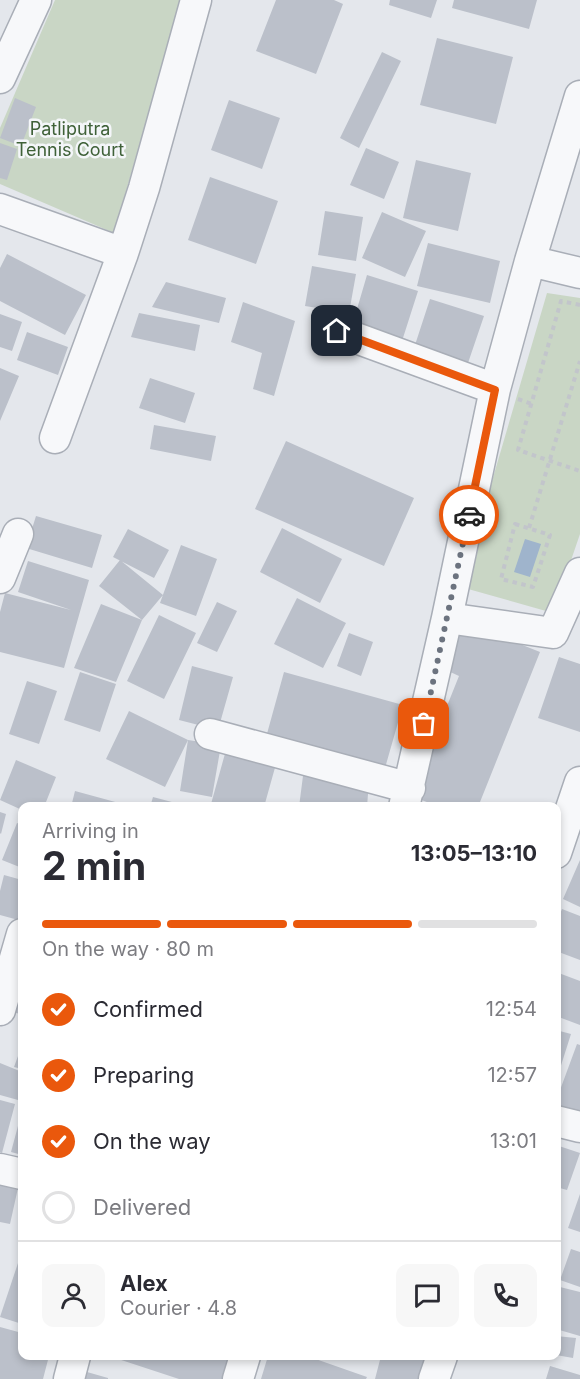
<!DOCTYPE html>
<meta charset="utf-8">
<style>
body{margin:0;font-family:Inter,sans-serif;background:#f7f7f7;color:#2b2b33;height:100vh;display:flex;flex-direction:column;font-size:22px;white-space:nowrap}
*{box-sizing:border-box;margin:0}
p{font-size:20px;color:#7c7c81}
.icon{flex:none;width:33px;height:33px;fill:none;stroke:currentColor;stroke-width:2;stroke-linecap:round;stroke-linejoin:round}
.map{position:relative;flex:1;overflow:hidden}
.details{position:absolute;left:18px;top:802px;width:543px;height:558px;display:flex;flex-direction:column;background:#fff;border-radius:12px;box-shadow:0 3px 9px #0003}
.details>*{flex:none}
.pin{position:absolute;display:grid;place-items:center;width:51px;height:51px;color:#fff;margin:-26px;border-radius:12px;box-shadow:0 3px 9px #0006}
.courier{position:absolute;display:grid;place-items:center;width:60px;height:60px;margin:-30px;border:4px solid #ea580c;border-radius:50%;background:#fff;color:#222;box-shadow:0 2px 8px #0007}
.summary em{font-style:normal;font-weight:700}
.summary div{display:flex;flex-direction:column-reverse}
.summary{display:flex;align-items:center;justify-content:space-between;height:102px;padding:0 24px}
h1{font-size:39px;font-weight:700;line-height:45px}
.bar{display:grid;grid-template-columns:repeat(4,1fr);gap:9px 6px;align-content:center;height:72px;padding:0 24px}
.bar i{height:8px;border-radius:4px;background:#e1e1e2}
.bar .on{background:#ea580c}
.bar p{grid-column:span 4}
.line{display:flex;align-items:center;gap:15px;padding:0 24px;border-top:2px solid #e1e1e2}
.line div{flex:1}
.round{display:grid;place-items:center;flex:none;width:63px;height:63px;border-radius:12px;background:#f7f7f7}
ol{padding:0 24px;list-style:none}
li{display:flex;align-items:center;gap:18px;height:66px}
li p{margin-inline-start:auto}
li .icon{padding:6px;border-radius:50%;background:#ea580c;color:#fff;stroke-width:4}
li:last-child{color:#7c7c81}
li i{width:33px;height:33px;border:3px solid #e1e1e2;border-radius:50%}
.map>svg:first-child{display:block}
.green{fill:#c9d6c5}
.water{fill:#9fb4cc}
.building{fill:#bbc0ca}
.lines{fill:none;stroke-linecap:round;stroke-linejoin:round}
.minor-casing{stroke:#a9aeb7;stroke-width:33}
.path{stroke:#c2c5cb;stroke-width:4;stroke-dasharray:4.5 4.5;stroke-linecap:butt}
.minor{stroke:#f7f8fa;stroke-width:30}
.done{stroke:#6c737f;stroke-width:6;stroke-dasharray:0 10.8}
.route{stroke:#ea580c;stroke-width:8}
.labels{text-anchor:middle;stroke-width:5;stroke-linejoin:round;paint-order:stroke}
.park-label{font-size:18px;fill:#3f6138;stroke:#f4f6f9}
</style>
<div class="map">
<svg width="580" height="1379" viewBox="0 0 580 1379">
<rect width="100%" height="100%" fill="#e4e7ec"/>
<!-- green -->
<path class="green" d="M55 0H181L114 233 0 184V128Z
M547 293 580 298V534L553 613 461 587Z"/>
<!-- water -->
<path class="water" d="M525 539 541 544 530 577 514 572Z"/>
<!-- building -->
<path class="building" d="M276 0H334L343 4 316 74 256 51Z
M390 0H437L431 18 389 5Z
M454 0H537L529 29 452 8Z
M437 38 513 57 496 124 420 105Z
M382 52 401 61 359 148 340 138Z
M15 98 36 107 21 146 0 138Z
M229 100 280 118 262 169 211 150Z
M0 143 17 149 7 180 0 178Z
M366 148 399 162 384 199 350 185Z
M416 160 471 173 458 231 403 218Z
M210 177 278 201 256 264 188 240Z
M325 211 363 217 356 261 318 255Z
M382 212 426 231 405 277 362 258Z
M428 243 500 261 490 303 417 286Z
M7 254 86 295 65 335 0 301V268Z
M312 266 356 274 349 313 305 306Z
M367 275 418 291 402 341 352 326Z
M166 282 226 298 219 323 152 307Z
M430 299 484 316 468 363 415 345Z
M243 302 295 321 274 396 253 389 262 353 231 342Z
M139 313 200 325 195 351 131 337Z
M0 314 22 322 12 351 0 347Z
M27 332 68 347 58 375 17 360Z
M0 368 19 376 0 421Z
M150 378 195 393 185 423 139 408Z
M154 425 216 436 211 461 150 449Z
M286 441 414 498 384 566 255 509Z
M36 516 102 535 92 568 26 548Z
M282 528 342 559 320 603 260 572Z
M128 529 169 550 154 578 113 557Z
M181 545 217 559 196 616 160 603Z
M120 560 163 595 142 620 99 586Z
M28 561 89 580 64 668 0 652V612L5 593 71 610 18 592Z
M297 598 346 623 323 668 274 644Z
M217 602 237 611 217 652 197 643Z
M101 604 142 620 116 682 74 668Z
M159 615 196 633 164 699 127 681Z
M465 622 540 652 478 807H440L411 796 459 676 446 670Z
M349 633 373 642 361 676 337 666Z
M559 657 580 664V732L538 718Z
M192 666 233 677 218 730 179 720Z
M80 672 116 684 100 732 64 720Z
M284 672 403 705 383 775 265 741Z
M27 681 57 691 39 744 9 734Z
M129 711 188 740 165 787 106 759Z
M188 740 221 745 212 797 180 791Z
M226 750 276 764 264 807H223L211 804Z
M16 760 56 777 44 807H22V810L0 800Z
M304 768 369 781 367 807H299Z
M75 791 130 806 129 807H71Z
M153 797 187 806V807H150Z
M0 812 6 814 1 834 0 833Z
M17 823 22 825V868L2 860Z
M580 860V907L563 899Z
M4 875 22 880V921L0 915V891Z
M562 909 580 916V960L556 951V924Z
M556 972 580 981V1025L556 1016Z
M22 983V1015L14 1012Z
M556 1030 571 1034 557 1078H556Z
M577 1044 580 1045V1117L556 1110V1101Z
M22 1045V1069L14 1067Z
M0 1063 22 1072V1085L18 1100 0 1095Z
M0 1100 15 1104 2 1153 0 1152Z
M22 1111V1155L11 1152Z
M556 1145 580 1153 567 1190 556 1187Z
M0 1185 18 1188 10 1224 0 1222Z
M580 1194V1232L568 1228Z
M571 1249 580 1252V1287L560 1280Z
M18 1263 22 1265V1324L0 1317Z
M556 1286 580 1292V1336L556 1329Z
M0 1327 22 1333V1356H49L43 1379H0Z
M556 1336 576 1338 573 1358 556 1355Z
M109 1356H230L223 1379H179Z
M268 1356H307L367 1377 366 1379H261Z
M381 1356H426L420 1379H375Z
M550 1366 580 1375V1379H546Z
M87 1372 108 1378V1379H85Z"/>
<g class="lines">
<defs>
<path id="minor" d="M0 78 36 0
M0 209 123 253
M530 261 580 273
M337 331 495 389
M55 438 123 253 144 188 196 0
M0 578 18 534
M447 618 553 633 580 573
M210 734 410 788
M404 807 447 618 495 389 530 261 580 96
M556 853 580 782
M0 1010 22 934
M556 1121 580 1127
M0 1169 22 1174
M69 1379 75 1356
M238 1379 245 1356
M434 1379 442 1356"/>
</defs>
<!-- minor casing -->
<use href="#minor" class="minor-casing"/>
<!-- path -->
<path class="path" d="M580 305 561 301 518 450 580 471
M518 399 532 404
M515 524 550 535 533 587 501 579Z
M529 528 580 361"/>
<!-- minor -->
<use href="#minor" class="minor"/>
</g>
<g class="lines">
<!-- done -->
<path class="done" d="M424 724 469 515"/>
<!-- route -->
<path class="route" d="M337 331 495 390 469 515"/>
</g>
<g class="labels">
<!-- park labels -->
<g class="park-label">
<text x="70" y="135">Patliputra<tspan x="70" dy="21">Tennis Court</tspan></text>
</g>
</g>
</svg>
<div class="pin" style="left:424px;top:724px;background:#ea580c"><svg class="icon" aria-label="bag" viewBox="0 0 24 24"><path d="M5 8h14l-1 12H6zM9 8a3 3 0 0 1 6 0"/></svg></div>
<div class="pin" style="left:337px;top:331px;background:#1f2937"><svg class="icon" aria-label="home" viewBox="0 0 24 24"><path d="M3 11l9-7 9 7M6 9v11h12V9"/></svg></div>
<div class="courier" style="left:469px;top:515px"><svg class="icon" aria-label="car" viewBox="0 0 24 24"><path d="M5 17H2v-5l4-1 3-4h7l3 4 3 1v5h-3M9 17h6M6 11h13"/><circle cx="7" cy="17" r="2"/><circle cx="17" cy="17" r="2"/></svg></div>
<section class="details">
<div class="summary"><div><h1>2 min</h1><p>Arriving in</p></div><em>13:05–13:10</em></div>
<div class="bar"><i class="on"></i><i class="on"></i><i class="on"></i><i></i><p>On the way · 80 m</p></div>
<ol>
<li><svg class="icon" aria-label="check" viewBox="0 0 24 24"><path d="M5 12l5 5 9-10"/></svg>Confirmed<p>12:54</p></li>
<li><svg class="icon" aria-label="check" viewBox="0 0 24 24"><path d="M5 12l5 5 9-10"/></svg>Preparing<p>12:57</p></li>
<li><svg class="icon" aria-label="check" viewBox="0 0 24 24"><path d="M5 12l5 5 9-10"/></svg>On the way<p>13:01</p></li>
<li><i></i>Delivered</li>
</ol>
<div class="line" style="height:108px"><a class="round"><svg class="icon" aria-label="person" viewBox="0 0 24 24"><circle cx="12" cy="8" r="4"/><path d="M4 21q1-7 8-7t8 7"/></svg></a><div><b>Alex</b><p>Courier · 4.8</p></div><a class="round"><svg class="icon" aria-label="chat" viewBox="0 0 24 24"><path d="M4 5h16v11H9l-5 4z"/></svg></a><a class="round"><svg class="icon" aria-label="phone" viewBox="0 0 24 24"><path d="M5 4h4l2 5-3 2q2 4 5 5l2-3 5 2v4C11 20 4 13 5 4z"/></svg></a></div>
</section>
</div>
